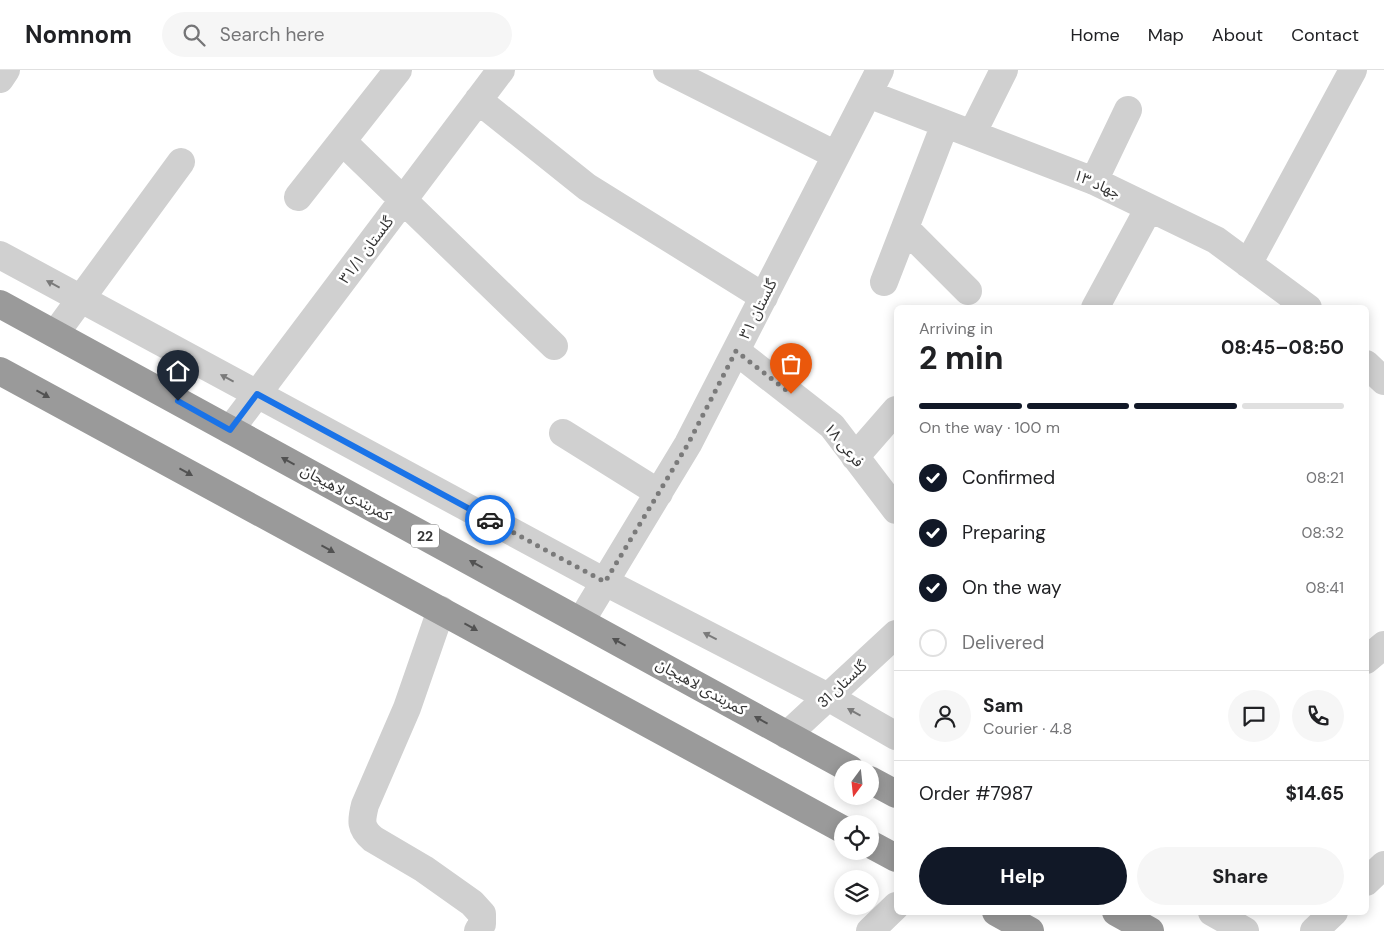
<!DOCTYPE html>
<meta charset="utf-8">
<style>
body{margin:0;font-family:"DM Sans","Noto Sans Arabic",sans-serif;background:#f6f6f6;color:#202124;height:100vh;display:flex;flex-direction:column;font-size:19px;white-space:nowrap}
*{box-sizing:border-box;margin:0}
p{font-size:16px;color:#757577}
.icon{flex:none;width:28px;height:28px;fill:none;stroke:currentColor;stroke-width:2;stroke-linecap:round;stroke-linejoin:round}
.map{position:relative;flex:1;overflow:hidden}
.sheet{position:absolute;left:894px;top:235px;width:475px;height:610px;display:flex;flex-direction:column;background:#fff;border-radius:8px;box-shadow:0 2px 12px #0003}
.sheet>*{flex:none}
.needle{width:32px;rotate:195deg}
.fabs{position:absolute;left:834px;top:690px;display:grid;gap:10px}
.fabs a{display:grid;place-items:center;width:45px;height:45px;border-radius:50%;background:#fff;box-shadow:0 2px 12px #0003;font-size:25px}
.pin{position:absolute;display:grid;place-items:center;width:42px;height:42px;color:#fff;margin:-51px -21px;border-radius:50% 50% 50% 0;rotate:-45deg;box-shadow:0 0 5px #0007}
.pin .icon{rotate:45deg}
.courier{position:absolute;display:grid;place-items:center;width:50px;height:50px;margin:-25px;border:4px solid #1a73e8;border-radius:50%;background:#fff;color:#222;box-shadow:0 1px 6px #0007}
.summary em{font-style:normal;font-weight:700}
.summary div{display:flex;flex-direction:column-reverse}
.summary{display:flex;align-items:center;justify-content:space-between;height:85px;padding:0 25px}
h1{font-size:32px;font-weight:700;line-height:38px}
.bar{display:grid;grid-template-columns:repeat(4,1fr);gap:8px 5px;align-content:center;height:60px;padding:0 25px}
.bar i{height:6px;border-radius:4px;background:#e0e0e0}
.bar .selected{background:#111827}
.bar p{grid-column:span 4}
.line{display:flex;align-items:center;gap:12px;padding:0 25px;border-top:1px solid #e0e0e0}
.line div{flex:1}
.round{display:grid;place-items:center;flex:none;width:52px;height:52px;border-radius:26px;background:#f6f6f6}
ol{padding:0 25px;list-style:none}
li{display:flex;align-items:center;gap:15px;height:55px}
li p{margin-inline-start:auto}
li .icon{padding:5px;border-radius:50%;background:#111827;color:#fff;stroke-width:4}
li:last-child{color:#757577}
li i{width:28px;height:28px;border:2px solid #e0e0e0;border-radius:50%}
.primary-button{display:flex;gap:10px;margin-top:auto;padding:10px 25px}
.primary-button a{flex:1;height:58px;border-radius:30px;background:#111827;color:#fff;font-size:20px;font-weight:700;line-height:58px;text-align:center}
.primary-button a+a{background:#f6f6f6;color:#202124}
header{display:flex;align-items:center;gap:30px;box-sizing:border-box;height:70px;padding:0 25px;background:#fff;border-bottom:1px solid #e0e0e0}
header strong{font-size:24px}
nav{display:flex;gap:28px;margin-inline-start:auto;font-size:18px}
.search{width:350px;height:45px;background:#f6f6f6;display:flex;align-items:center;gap:12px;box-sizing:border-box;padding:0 18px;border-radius:28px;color:#757577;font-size:19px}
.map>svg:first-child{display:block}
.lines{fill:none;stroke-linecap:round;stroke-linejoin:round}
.minor{stroke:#d0d0d0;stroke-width:28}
.highway{stroke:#9a9a9a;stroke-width:28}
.oneway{fill:#7a7a7a}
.oneway2{fill:#525252}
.done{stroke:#7a7a7a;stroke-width:5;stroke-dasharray:0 9}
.route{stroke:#1a73e8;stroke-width:6}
.labels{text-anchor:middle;stroke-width:5;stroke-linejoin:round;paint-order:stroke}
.shield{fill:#fff;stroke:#707070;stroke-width:1}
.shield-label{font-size:14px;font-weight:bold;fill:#333}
.street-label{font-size:15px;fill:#333;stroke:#fff}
</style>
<header>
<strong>Nomnom</strong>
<div class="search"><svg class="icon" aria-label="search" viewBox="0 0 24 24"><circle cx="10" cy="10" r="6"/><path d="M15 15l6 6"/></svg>Search here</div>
<nav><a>Home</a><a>Map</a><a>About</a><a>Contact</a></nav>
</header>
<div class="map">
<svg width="1384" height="861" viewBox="0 0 1384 861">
<rect width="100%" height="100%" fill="#fff"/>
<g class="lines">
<!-- minor -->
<path class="minor" d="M667 0 836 85
M0 9 6 0
M868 24 1094 111 1216 170 1308 238
M478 30 587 117 764 227
M972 64 1004 0
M342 71 554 276
M1094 111 1128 40
M298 127 398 0
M905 158 968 221
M0 185 605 512 828 627 896 666
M1248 194 1353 0
M884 212 945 54
M1095 238 1149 138
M55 264 181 92
M736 281 832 356 896 440
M1366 294 1384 311
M230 360 501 0
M563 363 659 423
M855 387 896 340
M441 540 407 638 365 735C361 751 360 758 373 769L424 799 472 833 482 844V854L478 861
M581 551 688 374 880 0
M1366 590 1384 575
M787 665 896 564
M1366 812 1384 795
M1212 842 1245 861
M870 861 896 836
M1314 861 1334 842"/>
<!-- highway -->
<path class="highway" d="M0 234 850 699
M0 301 842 759
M870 710 896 724
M870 774 896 788
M996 842 1030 861
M1116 842 1150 861"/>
</g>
<!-- one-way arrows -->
<defs><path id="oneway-solid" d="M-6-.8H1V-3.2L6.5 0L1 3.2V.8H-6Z" transform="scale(1.25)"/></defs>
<g class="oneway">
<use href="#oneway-solid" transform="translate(53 214) rotate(-152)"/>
<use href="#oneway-solid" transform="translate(227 308) rotate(-152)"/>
<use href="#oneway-solid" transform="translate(710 566) rotate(-153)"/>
<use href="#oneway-solid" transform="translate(854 642) rotate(-151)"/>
</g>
<g class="oneway2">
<use href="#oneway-solid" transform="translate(43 324) rotate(29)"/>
<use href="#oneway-solid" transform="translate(288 391) rotate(-151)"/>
<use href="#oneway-solid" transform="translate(186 402) rotate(29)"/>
<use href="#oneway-solid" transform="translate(328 479) rotate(29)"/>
<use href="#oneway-solid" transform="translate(476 494) rotate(-151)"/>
<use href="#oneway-solid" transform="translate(471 557) rotate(29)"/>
<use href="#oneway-solid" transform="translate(619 572) rotate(-151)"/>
<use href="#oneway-solid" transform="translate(761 650) rotate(-151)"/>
</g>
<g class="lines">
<!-- done -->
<path class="done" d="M490 450 605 512 688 374 736 281 791 324"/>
<!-- route -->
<path class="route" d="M178 331 230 360 257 324 490 450"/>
</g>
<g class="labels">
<!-- shield labels -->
<rect class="shield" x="411" y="454.5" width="28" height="23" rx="4"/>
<g class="shield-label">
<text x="425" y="471">22</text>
</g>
<!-- street labels -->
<g class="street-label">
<text transform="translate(1097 114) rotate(24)" y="5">جهاد ۱۳</text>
<text transform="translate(366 180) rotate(-53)" y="5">گلستان ۳۱/۱</text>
<text transform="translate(758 239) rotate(-63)" y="5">گلستان ۳۱</text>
<text transform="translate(844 375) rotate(50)" y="5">فرعی ۱۸</text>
<text transform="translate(346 423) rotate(29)" y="5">کمربندی لاهیجان</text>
<text transform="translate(842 614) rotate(-43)" y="5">گلستان 31</text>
<text transform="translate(701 617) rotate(29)" y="5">کمربندی لاهیجان</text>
</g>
</g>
</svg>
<div class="fabs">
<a><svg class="needle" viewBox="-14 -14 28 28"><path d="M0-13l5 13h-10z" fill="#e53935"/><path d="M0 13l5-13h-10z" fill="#757577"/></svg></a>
<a><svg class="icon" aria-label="locate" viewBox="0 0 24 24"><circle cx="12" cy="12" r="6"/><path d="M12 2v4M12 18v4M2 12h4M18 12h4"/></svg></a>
<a><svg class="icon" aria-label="layers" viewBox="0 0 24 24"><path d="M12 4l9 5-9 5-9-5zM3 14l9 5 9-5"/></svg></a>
</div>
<div class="pin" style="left:791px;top:324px;background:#ea580c"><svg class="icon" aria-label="bag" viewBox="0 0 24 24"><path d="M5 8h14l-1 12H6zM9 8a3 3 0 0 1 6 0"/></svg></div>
<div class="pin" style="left:178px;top:331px;background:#1f2937"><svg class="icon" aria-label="home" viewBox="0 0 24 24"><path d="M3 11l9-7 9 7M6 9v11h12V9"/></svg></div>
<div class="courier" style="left:490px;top:450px"><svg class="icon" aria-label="car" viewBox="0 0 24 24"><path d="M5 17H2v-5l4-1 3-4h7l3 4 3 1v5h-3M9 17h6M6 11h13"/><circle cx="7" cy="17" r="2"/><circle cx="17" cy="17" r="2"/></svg></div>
<section class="sheet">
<div class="summary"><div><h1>2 min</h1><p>Arriving in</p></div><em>08:45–08:50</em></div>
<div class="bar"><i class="selected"></i><i class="selected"></i><i class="selected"></i><i></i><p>On the way · 100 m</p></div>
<ol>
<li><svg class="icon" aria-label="check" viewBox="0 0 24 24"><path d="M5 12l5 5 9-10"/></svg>Confirmed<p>08:21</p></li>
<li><svg class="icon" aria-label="check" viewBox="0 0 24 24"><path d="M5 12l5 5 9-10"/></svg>Preparing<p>08:32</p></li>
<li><svg class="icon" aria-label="check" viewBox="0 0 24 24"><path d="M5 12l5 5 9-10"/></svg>On the way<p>08:41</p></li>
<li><i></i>Delivered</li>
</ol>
<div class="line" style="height:90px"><a class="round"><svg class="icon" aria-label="person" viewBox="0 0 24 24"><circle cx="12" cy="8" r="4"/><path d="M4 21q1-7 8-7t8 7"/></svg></a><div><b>Sam</b><p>Courier · 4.8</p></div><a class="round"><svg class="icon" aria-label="chat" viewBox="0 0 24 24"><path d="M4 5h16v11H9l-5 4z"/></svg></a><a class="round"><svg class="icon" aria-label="phone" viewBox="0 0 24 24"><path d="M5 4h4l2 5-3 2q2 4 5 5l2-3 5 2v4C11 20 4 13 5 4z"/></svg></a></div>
<div class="line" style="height:65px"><div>Order #7987</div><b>$14.65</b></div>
<div class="primary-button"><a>Help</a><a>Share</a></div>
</section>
</div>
